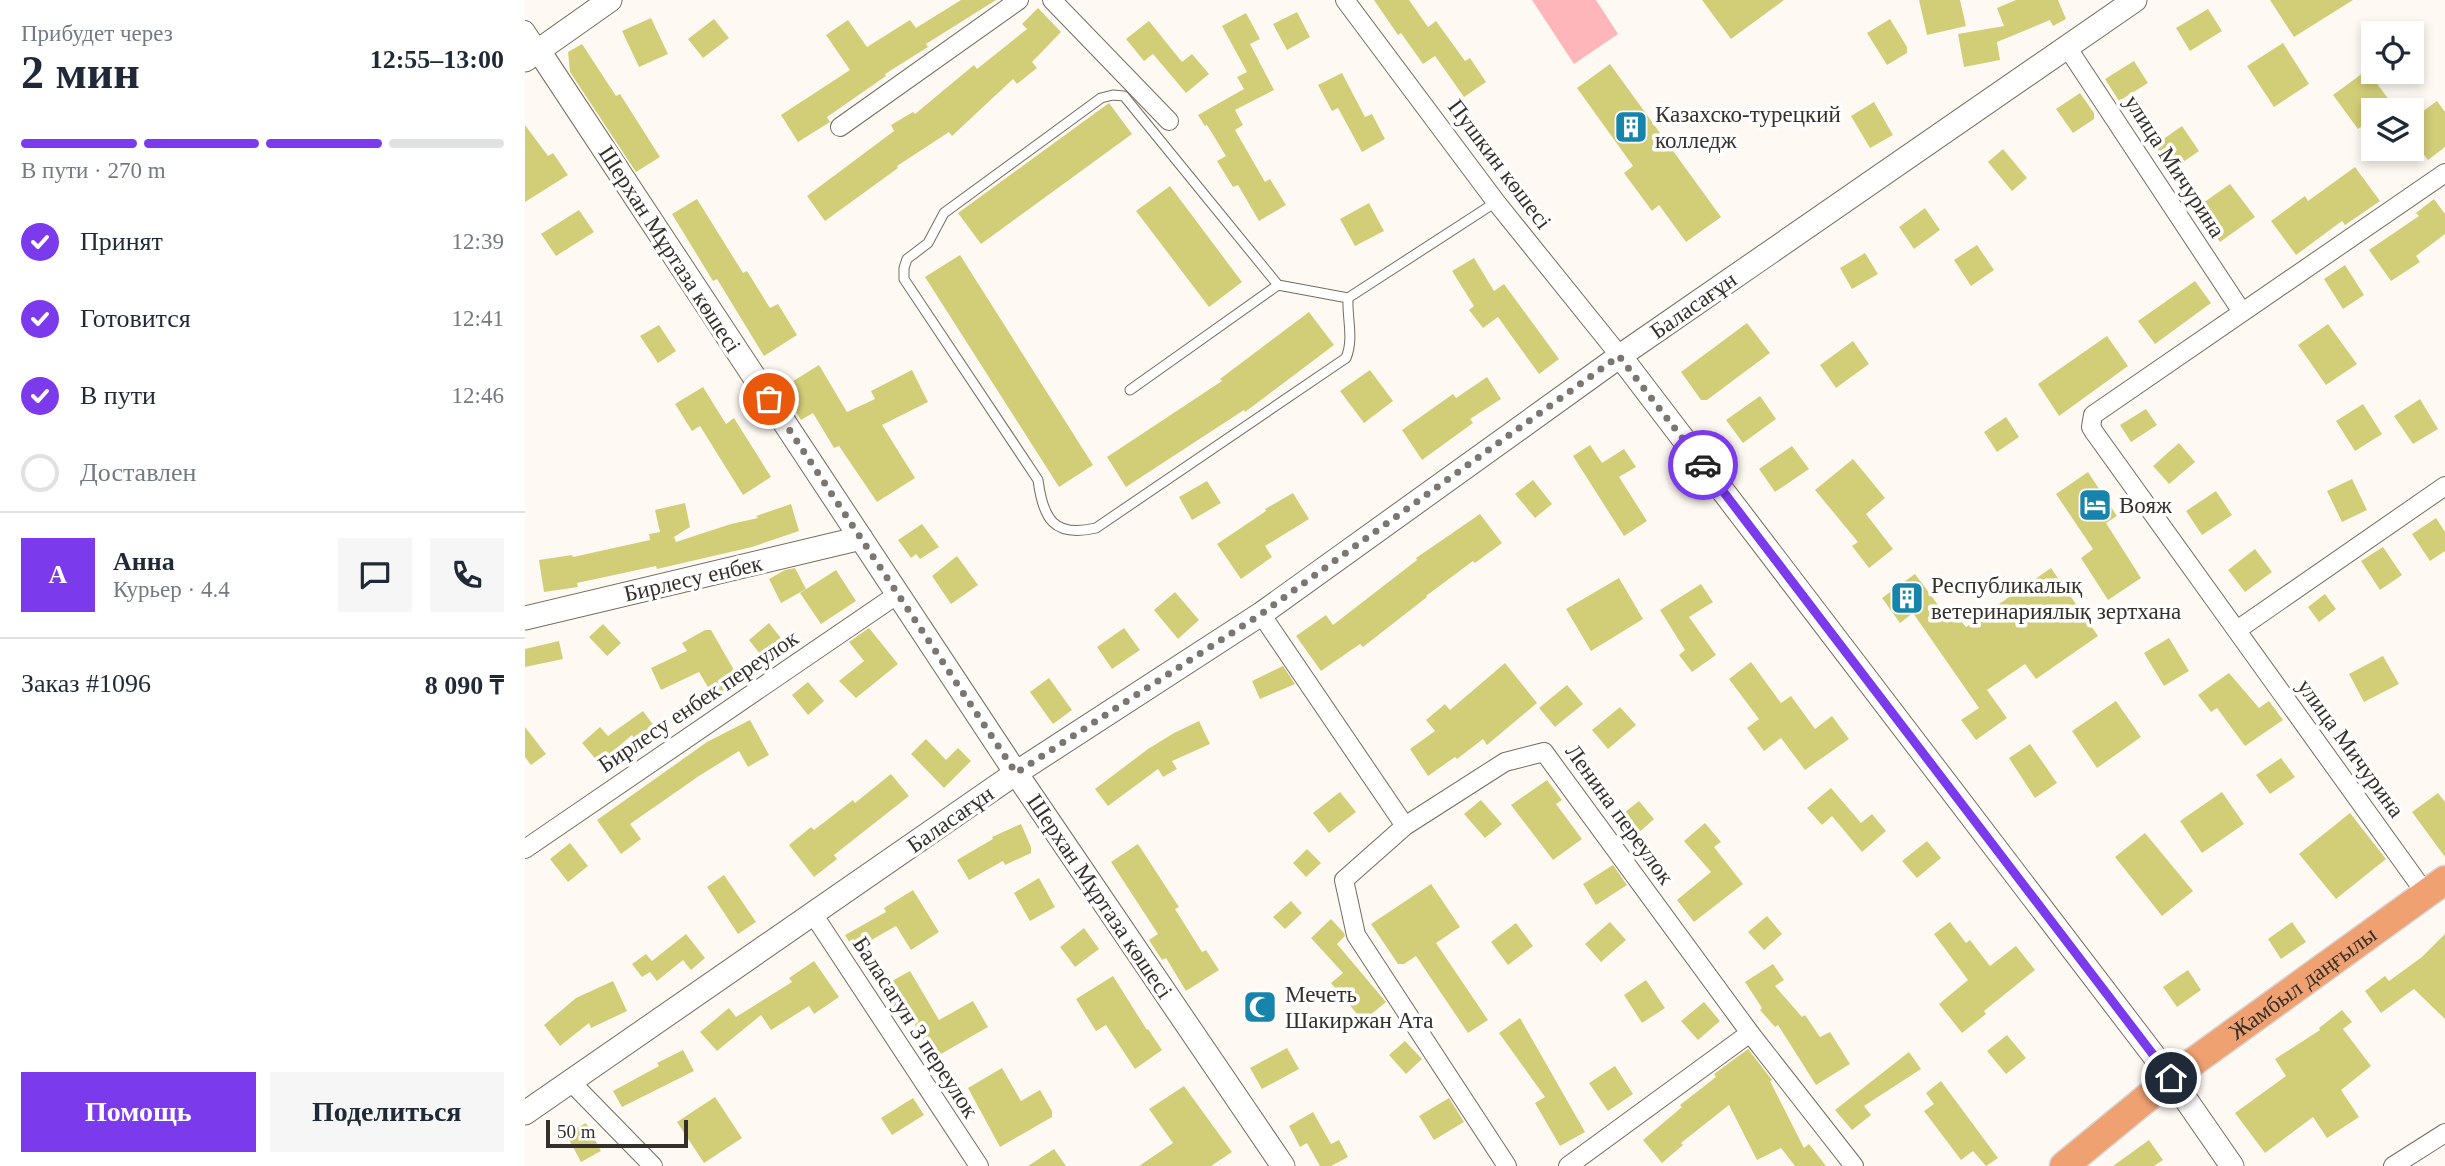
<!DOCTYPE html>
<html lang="ru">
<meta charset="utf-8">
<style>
body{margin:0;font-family:"Times New Roman",serif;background:#f6f6f7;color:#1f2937;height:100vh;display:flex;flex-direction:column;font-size:26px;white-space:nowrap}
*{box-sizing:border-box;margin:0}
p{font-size:23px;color:#747a83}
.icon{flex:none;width:38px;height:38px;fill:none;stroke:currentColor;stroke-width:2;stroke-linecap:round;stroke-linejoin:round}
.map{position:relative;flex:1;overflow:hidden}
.sheet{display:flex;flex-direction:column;background:#fff;width:525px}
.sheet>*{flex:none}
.fabs{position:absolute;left:1836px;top:21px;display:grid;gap:14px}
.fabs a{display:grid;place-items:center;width:63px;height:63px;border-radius:0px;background:#fff;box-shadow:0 4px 10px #0003;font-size:35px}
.scale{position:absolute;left:21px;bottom:18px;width:142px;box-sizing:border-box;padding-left:7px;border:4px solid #35302a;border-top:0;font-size:19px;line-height:24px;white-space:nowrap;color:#35302a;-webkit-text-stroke:5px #fff;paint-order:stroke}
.pin{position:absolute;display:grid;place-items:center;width:60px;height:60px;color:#fff;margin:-30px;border:4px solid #fff;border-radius:50%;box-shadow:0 2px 7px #0007}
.courier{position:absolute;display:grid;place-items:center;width:70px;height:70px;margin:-35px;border:5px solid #7c3aed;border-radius:50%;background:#fff;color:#222;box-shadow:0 2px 9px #0007}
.headline em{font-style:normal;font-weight:700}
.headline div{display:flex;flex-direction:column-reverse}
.headline{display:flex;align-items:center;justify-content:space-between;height:119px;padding:0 21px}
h1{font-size:46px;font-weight:700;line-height:52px}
.bar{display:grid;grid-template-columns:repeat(4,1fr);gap:10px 7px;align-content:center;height:84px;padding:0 21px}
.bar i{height:9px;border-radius:5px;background:#e0e1e3}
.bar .on{background:#7c3aed}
.bar p{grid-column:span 4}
.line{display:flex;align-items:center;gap:18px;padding:0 21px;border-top:2px solid #e0e1e3}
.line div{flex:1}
.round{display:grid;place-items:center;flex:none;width:74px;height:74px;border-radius:0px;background:#f6f6f7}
ol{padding:0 21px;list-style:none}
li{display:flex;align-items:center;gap:21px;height:77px}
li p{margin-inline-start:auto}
li .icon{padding:7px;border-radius:50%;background:#7c3aed;color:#fff;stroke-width:4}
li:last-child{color:#747a83}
li i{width:38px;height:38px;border:4px solid #e0e1e3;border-radius:50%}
.primary-button{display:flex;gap:14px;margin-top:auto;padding:14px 21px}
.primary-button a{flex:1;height:80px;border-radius:0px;background:#7c3aed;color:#fff;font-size:28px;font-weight:700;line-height:80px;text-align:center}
.primary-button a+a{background:#f6f6f7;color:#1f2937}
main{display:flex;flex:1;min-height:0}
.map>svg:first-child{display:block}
.pitch{fill:#feb6bb}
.building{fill:#d2ce78}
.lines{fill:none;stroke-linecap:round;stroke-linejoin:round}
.service-casing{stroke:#776c5d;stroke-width:11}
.minor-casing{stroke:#776c5d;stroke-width:20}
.tertiary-casing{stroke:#776c5d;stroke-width:25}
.primary-casing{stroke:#d7d6d4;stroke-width:31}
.service{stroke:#fff;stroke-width:9}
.minor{stroke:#fff;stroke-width:18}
.tertiary{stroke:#fff;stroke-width:23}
.primary{stroke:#efa171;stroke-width:28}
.done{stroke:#7b7670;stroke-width:7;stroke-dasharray:0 12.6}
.route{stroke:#7c3aed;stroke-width:9}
.labels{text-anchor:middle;stroke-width:7;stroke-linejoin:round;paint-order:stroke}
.poi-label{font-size:23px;fill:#35302a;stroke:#fff;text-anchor:start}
.street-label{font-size:23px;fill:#35302a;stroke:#fff}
</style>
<main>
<section class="sheet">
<div class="headline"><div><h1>2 мин</h1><p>Прибудет через</p></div><em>12:55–13:00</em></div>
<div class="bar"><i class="on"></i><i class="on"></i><i class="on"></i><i></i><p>В пути · 270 m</p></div>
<ol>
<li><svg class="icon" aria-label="check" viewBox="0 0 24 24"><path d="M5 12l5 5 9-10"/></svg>Принят<p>12:39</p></li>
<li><svg class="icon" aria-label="check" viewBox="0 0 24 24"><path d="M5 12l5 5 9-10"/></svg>Готовится<p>12:41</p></li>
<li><svg class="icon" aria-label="check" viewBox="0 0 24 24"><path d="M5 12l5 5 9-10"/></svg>В пути<p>12:46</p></li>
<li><i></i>Доставлен</li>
</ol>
<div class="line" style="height:126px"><b class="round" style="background:#7c3aed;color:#fff">А</b><div><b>Анна</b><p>Курьер · 4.4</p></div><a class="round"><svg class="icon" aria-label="chat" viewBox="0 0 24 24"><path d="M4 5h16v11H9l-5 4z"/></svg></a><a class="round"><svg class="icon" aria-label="phone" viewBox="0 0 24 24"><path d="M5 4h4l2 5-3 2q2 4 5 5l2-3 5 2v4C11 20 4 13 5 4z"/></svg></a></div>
<div class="line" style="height:91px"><div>Заказ #1096</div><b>8 090 ₸</b></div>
<div class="primary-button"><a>Помощь</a><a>Поделиться</a></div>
</section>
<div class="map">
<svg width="1920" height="1166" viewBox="0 0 1920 1166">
<rect width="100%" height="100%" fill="#fef9f2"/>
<!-- pitch -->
<path class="pitch" d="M1007 0H1071L1093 34 1049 64Z"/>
<!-- building -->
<path class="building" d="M436 0H471L401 44 403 47 360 74 361 76 302 117 305 122 273 142 256 115 325 70 301 35 323 20 342 47 385 20 391 28Z
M849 0H884L903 27 911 21 940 61 945 58 961 82 939 97 910 56 898 64 876 33 873 35Z
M1177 0H1259L1206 39Z
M1394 0H1435L1441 26 1402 35Z
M1491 0H1533L1541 19 1528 26 1525 20 1472 42 1475 60 1439 67 1433 34 1479 26 1472 8Z
M1745 0H1828L1769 37Z
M513 8 536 32 507 62 512 68 492 84 488 79 427 136 424 132 372 166 373 168 300 221 282 196 369 131 366 125 388 112 390 114 449 65 452 69 502 29 497 24Z
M1683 9 1697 31 1665 51 1651 28Z
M772 12 785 37 762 50 748 24Z
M721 13 735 39 725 44 749 90 710 110 718 125 710 130 740 182 745 179 761 205 734 221 713 185 708 187 692 161 701 156 682 125 680 126 673 115 719 89 712 77 722 72 697 26Z
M126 18 143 54 114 67 97 31Z
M189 19 204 38 178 58 163 39Z
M1365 19 1382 47V53L1362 65 1342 33Z
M624 21 657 62 667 54 684 74 661 93 628 54 619 61 601 39Z
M1758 43 1784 84 1749 107 1722 66Z
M57 44 91 96 95 94 135 157 111 172 45 72 43 52Z
M1609 61 1623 83 1594 101 1580 79Z
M1085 64 1196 217 1161 242 1134 205 1127 211 1099 173 1108 166 1052 88Z
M1842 70 1867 104 1858 110H1848V117L1833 129 1808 95Z
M817 73 840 117 847 114 860 139 837 152 813 108 807 111 793 85Z
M1555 93 1569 113V119L1548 133 1531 109Z
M1912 101 1920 112V147L1903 160 1886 137V120Z
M1349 102 1368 135 1345 148 1326 116Z
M584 103 607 134 456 244 433 213Z
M0 125 23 156 28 153 43 175 0 202Z
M1657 126 1674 151 1645 171 1627 147Z
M1478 149 1502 178 1487 191 1463 162Z
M1830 167 1855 201 1820 225 1817 221 1771 255 1746 221 1780 196 1783 201Z
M1705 184 1730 217 1695 242 1671 208Z
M645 186 717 282 684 307 611 211Z
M172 199 218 273 222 271 245 308 253 304 272 335 239 356 192 279 188 281 147 214Z
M1909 199 1920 214V234L1891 256 1895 262 1866 281 1844 250 1894 216 1891 213Z
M844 203 859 231 830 246 815 219Z
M1400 208 1415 230 1389 249 1374 227Z
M54 210 69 232 31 256 16 234Z
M1452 245 1469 270 1446 286 1429 260Z
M1340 253 1353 274 1327 289 1315 268Z
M435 255 568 465 534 487 400 277Z
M949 258 969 291 979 284 1034 359 1014 374 973 317 958 328 944 310 949 306 927 271Z
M1820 265 1839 295 1818 309 1799 279Z
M1670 281 1686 303 1630 344 1613 321Z
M784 312 809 345 720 412 719 410 601 487 582 457 697 381 695 379Z
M1222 323 1245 353 1182 400H1176L1156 372Z
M1803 324 1832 364 1801 385 1773 345Z
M134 325 151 351 133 363 115 336Z
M1582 336 1603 366 1534 416 1513 384Z
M1328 341 1344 364 1311 388 1295 365Z
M294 365 322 412 350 399 346 391 387 370 403 402 357 425 390 478 352 502 314 446 309 448 288 413 276 420 257 388Z
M845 370 868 401 839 423 815 391Z
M962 377 976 399 945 419 948 423 897 460 877 430 928 394 931 398Z
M178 387 201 424 209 418 246 477 218 495 175 426 167 431 150 404Z
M1235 396 1251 419 1218 443 1201 420Z
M1895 399 1913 429 1888 444 1869 416Z
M1838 404 1857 434 1830 451 1811 421Z
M1621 409 1632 425 1606 442 1595 425Z
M1481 417 1494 437 1472 452 1459 432Z
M1654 443 1670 462 1644 484 1628 466Z
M1065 445 1077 463 1099 449 1111 467 1094 477 1122 521 1099 536 1048 456Z
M1267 446 1284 469 1250 492 1234 469Z
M1328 459 1360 498 1341 514 1368 549 1344 568 1327 546 1333 542 1290 490Z
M1563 472 1592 516 1581 523 1616 578 1583 600 1556 558 1568 549 1531 494Z
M1827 479 1842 510 1817 522 1802 491Z
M1008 480 1027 504 1010 518 990 494Z
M682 481 696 503 667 520 654 497Z
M1691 491 1707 515 1677 535 1661 511Z
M768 493 784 519 740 546 747 557 716 579 692 544 741 511 740 509Z
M160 503 165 527 149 537 151 542 206 524 233 518 231 516 266 504 274 531 227 547 132 569 131 566 52 583 53 587 19 592 14 560 47 555 48 557 125 540 124 534 135 532 130 510Z
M955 514 977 543 950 563 948 561 901 596 902 597 838 647 835 644 796 671 771 636 801 615 808 625 892 560 891 558Z
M1911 518 1920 532V551L1905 561 1887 534Z
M397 524 414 547 395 559 391 554 386 558 373 540Z
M1858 547 1877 575 1855 590 1836 561Z
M1730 549 1747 572 1720 592 1703 570Z
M432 556 453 585 426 604 407 576Z
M270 568 281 589 256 603 244 579 260 570Z
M1526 568 1573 636 1511 679 1500 664 1462 690 1482 718 1451 740 1436 720 1454 708 1388 613 1375 623 1357 598 1390 574 1425 621 1432 616 1441 627Z
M311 570 331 601 296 624 275 593Z
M1094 578 1118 619 1066 651 1041 609Z
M1176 584 1188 602 1164 617 1191 655 1167 672 1154 655 1160 650 1135 610Z
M650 592 674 620 653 639 629 610Z
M1800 594 1811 609 1794 622 1783 607Z
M244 623 259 642 239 659 224 640Z
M78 624 96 643 82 656 64 637Z
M344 628 373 664 331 698 314 681 339 661 324 642Z
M599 628 615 650 587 669 572 647Z
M180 630H186L217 684 190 699 174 672 136 690 126 668 162 651 157 643Z
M1644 638 1664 671 1639 686 1619 653Z
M34 641 38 659 0 667V649Z
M1858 656 1874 684 1839 702 1824 674Z
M1226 662 1256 703 1266 696 1290 729 1307 716 1324 739 1280 770 1256 738 1239 751 1222 728 1234 719 1204 679Z
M980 663 1012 703 962 745 958 739 932 759 930 757 903 776 885 749 910 731 901 720 920 704 925 710Z
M758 666 770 684 735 699 727 681Z
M1704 673 1734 708 1744 701 1758 720 1720 746 1692 708 1686 712 1673 695Z
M524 678 547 710 528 724 505 692Z
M283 682 299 701 283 715 267 695Z
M1042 685 1058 704 1030 727 1014 708Z
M1591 701 1616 737 1572 768 1547 731Z
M1095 707 1111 725 1083 749 1067 730Z
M118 711 132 730 113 743 107 735 74 763 57 743 75 727 83 736Z
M225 720 244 755 223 767 214 751 174 776 105 824 116 839 96 854 72 820 182 742Z
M674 721 685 744 647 761 652 769 638 777 633 769 583 806 570 789 623 749 649 733Z
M0 727 21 754 6 765 0 757Z
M401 739 421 760 433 748 446 761 419 788 386 754Z
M1505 744 1532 783 1510 798 1484 758Z
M1756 758 1770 777 1745 794 1731 775Z
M366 774 384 796 309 855 312 859 289 877 264 845 286 827 289 830 328 800 330 803Z
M1022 780 1037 800 1031 804 1057 839 1028 860 986 805Z
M1306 788 1336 823 1347 814 1361 831 1337 852 1307 816 1297 825 1282 808Z
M815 792 831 812 804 833 788 813Z
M1697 792 1719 824 1677 853 1655 821Z
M1913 793 1920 802V857L1887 812Z
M956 800 977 824 960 838 939 814Z
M1114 801 1129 819 1110 836 1094 817Z
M1825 813 1861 859 1811 899 1774 854Z
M1180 823 1196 842 1189 847 1218 884 1169 922 1152 900 1186 872 1159 841Z
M496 824 506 847V853L480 865 478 861 444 880 432 860 468 839 467 837Z
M1620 833 1668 891 1637 916 1590 857Z
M1402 841 1416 858 1392 878 1377 861Z
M45 843 63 866 43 882 25 859Z
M613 844 654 907 650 909 677 952 681 950 694 970 661 991 641 958 637 960 624 940 633 934 586 862Z
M782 849 796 863 781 877 768 863Z
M1088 865 1102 885 1071 905 1058 884Z
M199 875 231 922 213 934 182 887Z
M514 878 530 907 505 921 489 893Z
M906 884 935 927 911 943 963 1020 943 1033 891 956 879 964H873L846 924Z
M388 890 414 932 386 950 371 926 329 950 320 935 361 912 359 908Z
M766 901 777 913 760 929 748 917Z
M1242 916 1257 934 1239 950 1223 932Z
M806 919 819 933 820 936 812 944 861 1002 838 1021 806 983 818 973 786 938Z
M1085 922 1101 940 1076 962 1060 944Z
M1425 922 1441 943 1445 940 1465 966 1491 946 1510 970 1459 1011 1461 1014 1437 1033 1414 1004 1443 980 1409 934Z
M1767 922 1781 942 1756 959 1743 939Z
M991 923 1008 946 983 965 966 942Z
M559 928 574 949 550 967 535 947Z
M161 934 180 958 166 970 158 960 132 981 125 972 117 977 107 964 121 954 127 961Z
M1920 934V1019L1889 989 1856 1013 1840 991 1860 976 1864 981 1897 957Z
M289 961 314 997 289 1014 284 1006 246 1030 236 1015 192 1051 175 1032 204 1008 211 1017 267 982 264 978Z
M1248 964 1259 980 1250 986 1277 1017 1280 1015 1295 1037 1305 1032 1325 1064 1291 1085 1253 1025 1250 1027 1235 1010 1237 1008 1220 982Z
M1663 970 1676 990 1652 1007 1638 987Z
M385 971 414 1020 448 1001 463 1027 409 1058 381 1009 372 1014 356 987Z
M588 976 622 1030 623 1029 637 1050 610 1069 581 1025 571 1031 551 999Z
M1121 980 1140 1008 1117 1023 1099 995Z
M88 981 102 1011 66 1028 64 1023 35 1046 19 1025 51 998Z
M1179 1002 1195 1021 1173 1040 1156 1021Z
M1817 1010 1827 1022 1818 1029 1846 1066 1816 1090 1834 1117 1802 1138 1788 1117 1740 1153 1710 1113 1761 1076 1750 1059 1795 1030 1794 1028Z
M995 1018 1060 1132 1035 1146 1010 1103 1020 1097 974 1033Z
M1482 1035 1501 1058 1481 1074 1462 1051Z
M880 1041 897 1059 881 1074 864 1055Z
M762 1048 774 1069 737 1089 725 1068Z
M1223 1049 1247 1080 1245 1081 1279 1148 1284 1144 1301 1166H1270L1256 1148 1232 1160 1204 1105 1156 1143 1158 1145 1137 1163 1118 1140 1157 1107 1155 1105 1191 1077 1189 1074Z
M158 1050 169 1071 97 1107 88 1091 134 1066 132 1063Z
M1384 1052 1396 1069 1339 1106 1346 1115 1327 1130 1310 1110Z
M1090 1066 1108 1094 1083 1111 1064 1083Z
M477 1068 496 1101 515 1090 527 1111V1117L475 1147 443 1088Z
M1416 1081 1473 1158 1461 1166 1448 1151 1436 1160 1399 1111 1409 1104 1401 1093Z
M659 1086 707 1152 686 1166H614L648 1143 624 1109Z
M190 1097 217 1138 179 1163 152 1122Z
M388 1098 399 1115 367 1135 356 1118Z
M924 1098 939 1122 909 1140 894 1116Z
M788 1112 806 1144 814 1140 823 1157 806 1166H795L782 1143 775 1147 764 1126Z
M61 1123 76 1151 56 1162 41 1134Z
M1624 1140 1638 1160 1629 1166H1588Z
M529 1149 541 1166H503Z"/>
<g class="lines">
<defs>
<path id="service" d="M823 298C822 319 829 339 821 358L571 528C529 538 518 519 513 480L379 279V268L382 259 403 243 419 213 576 98 588 95 599 96 753 285 823 298 971 202
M605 390 753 285"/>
<path id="minor" d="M527 0 644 121
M820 0 971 202 1095 356
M0 30 14 51
M1542 47 1717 312
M315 127 494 0
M736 614 880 826 819 880 831 935 982 1166
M1712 630 1920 486
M880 826 980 762 1019 752 1225 1033 1329 1166
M0 849 373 594
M1901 894 1569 432 1566 427 1568 415 1920 173
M288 914 454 1166
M45 1081 128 1166
M1043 1166 1225 1033
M1868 1166 1920 1133"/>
<path id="tertiary" d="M14 51 491 773 758 1166
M0 60 85 0
M1095 356 1646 1078 1707 1166
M0 618 336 538
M0 1113 491 773 736 614 1095 356 1610 0"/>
<g id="primary">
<path id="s1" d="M1539 1166 1646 1078 1920 880"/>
</g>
</defs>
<!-- service casing -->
<use href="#service" class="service-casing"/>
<!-- minor casing -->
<use href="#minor" class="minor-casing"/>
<!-- tertiary casing -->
<use href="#tertiary" class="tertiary-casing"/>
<!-- primary casing -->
<use href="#primary" class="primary-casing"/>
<!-- service -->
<use href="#service" class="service"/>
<!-- minor -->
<use href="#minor" class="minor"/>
<!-- tertiary -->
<use href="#tertiary" class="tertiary"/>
<!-- primary -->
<use href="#primary" class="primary"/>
</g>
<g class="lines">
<!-- done -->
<path class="done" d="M244 399 491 773 736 614 1094 356 1178 465"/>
<!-- route -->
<path class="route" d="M1178 465 1646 1078"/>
</g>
<!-- icons -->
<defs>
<symbol id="building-square" viewBox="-11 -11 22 22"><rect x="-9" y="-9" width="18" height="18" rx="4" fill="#1684ab" stroke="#fff"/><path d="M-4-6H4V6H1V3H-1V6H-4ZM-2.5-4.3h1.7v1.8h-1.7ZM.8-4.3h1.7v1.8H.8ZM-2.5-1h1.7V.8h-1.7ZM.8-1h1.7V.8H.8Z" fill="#fff"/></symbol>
<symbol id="hotel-square" viewBox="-11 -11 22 22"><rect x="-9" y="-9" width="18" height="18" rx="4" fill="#1684ab" stroke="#fff"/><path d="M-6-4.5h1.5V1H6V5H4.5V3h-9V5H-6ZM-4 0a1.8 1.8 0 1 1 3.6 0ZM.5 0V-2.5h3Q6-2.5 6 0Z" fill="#fff"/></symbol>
<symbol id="mosque-square" viewBox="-11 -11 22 22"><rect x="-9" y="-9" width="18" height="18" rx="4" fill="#1684ab" stroke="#fff"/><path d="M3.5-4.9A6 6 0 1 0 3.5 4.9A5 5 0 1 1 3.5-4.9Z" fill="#fff"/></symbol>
</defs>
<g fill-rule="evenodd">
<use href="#building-square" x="1087" y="108" width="38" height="38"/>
<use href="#hotel-square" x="1551" y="486" width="38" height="38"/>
<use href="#building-square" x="1363" y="579" width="38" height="38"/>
<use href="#mosque-square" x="716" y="988" width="38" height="38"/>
</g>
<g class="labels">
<!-- poi labels -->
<g class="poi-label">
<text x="1130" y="122">Казахско-турецкий<tspan x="1130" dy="26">колледж</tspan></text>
<text x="1594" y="513">Вояж</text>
<text x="1406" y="593">Республикалық<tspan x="1406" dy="26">ветеринариялық зертхана</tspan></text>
<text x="760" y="1002">Мечеть<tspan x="760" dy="26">Шакиржан Ата</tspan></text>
</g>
<!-- street labels -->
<g class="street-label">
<text transform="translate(975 164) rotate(53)" y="8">Пушкин көшесі</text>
<text transform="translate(1650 166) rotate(57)" y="8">улица Мичурина</text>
<text transform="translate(145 249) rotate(57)" y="8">Шерхан Мұртаза көшесі</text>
<text transform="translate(1168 305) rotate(-35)" y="8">Баласағұн</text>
<text transform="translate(168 578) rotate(-13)" y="8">Бирлесу енбек</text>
<text transform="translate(173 701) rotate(-34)" y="8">Бирлесу енбек переулок</text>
<text transform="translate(1826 748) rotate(54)" y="8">улица Мичурина</text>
<text transform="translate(1095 814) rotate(54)" y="8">Ленина переулок</text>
<text transform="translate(425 819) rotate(-35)" y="8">Баласағұн</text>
<text transform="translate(575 896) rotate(56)" y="8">Шерхан Мұртаза көшесі</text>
<text dy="8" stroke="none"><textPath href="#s1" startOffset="301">Жамбыл даңғылы</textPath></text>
<text transform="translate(391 1027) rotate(57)" y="8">Баласагун 3 переулок</text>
</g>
</g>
</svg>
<div class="fabs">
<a><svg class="icon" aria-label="locate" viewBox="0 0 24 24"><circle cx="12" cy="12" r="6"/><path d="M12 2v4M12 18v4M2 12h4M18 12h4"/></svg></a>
<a><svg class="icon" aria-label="layers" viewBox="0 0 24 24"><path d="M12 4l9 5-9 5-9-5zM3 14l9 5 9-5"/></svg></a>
</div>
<div class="scale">50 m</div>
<div class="pin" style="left:244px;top:399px;background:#ea580c"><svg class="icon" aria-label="bag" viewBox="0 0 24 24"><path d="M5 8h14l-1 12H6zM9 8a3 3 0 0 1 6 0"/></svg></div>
<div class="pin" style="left:1646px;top:1078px;background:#1f2937"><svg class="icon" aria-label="home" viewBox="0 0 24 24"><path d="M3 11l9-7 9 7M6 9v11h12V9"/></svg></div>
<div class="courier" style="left:1178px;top:465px"><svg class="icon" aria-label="car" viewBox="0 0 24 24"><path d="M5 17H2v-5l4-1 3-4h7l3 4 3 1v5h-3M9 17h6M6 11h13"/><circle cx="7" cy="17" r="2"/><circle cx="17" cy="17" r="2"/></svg></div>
</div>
</main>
